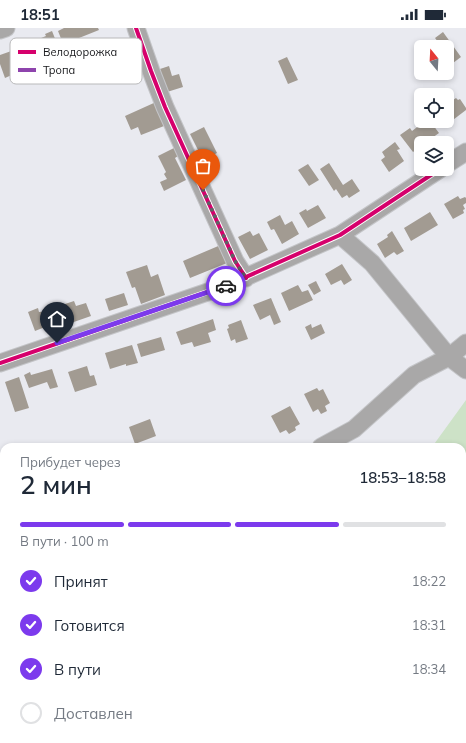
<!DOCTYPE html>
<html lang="ru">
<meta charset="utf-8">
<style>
body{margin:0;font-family:Mulish,sans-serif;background:#f2f2f3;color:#1f2937;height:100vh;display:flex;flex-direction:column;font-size:15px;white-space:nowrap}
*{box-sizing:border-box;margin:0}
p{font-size:13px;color:#747a83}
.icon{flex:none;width:22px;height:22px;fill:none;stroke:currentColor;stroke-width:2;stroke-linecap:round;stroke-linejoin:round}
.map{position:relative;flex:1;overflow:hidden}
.sheet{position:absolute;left:0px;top:415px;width:466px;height:300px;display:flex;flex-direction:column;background:#fff;border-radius:12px 12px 0 0;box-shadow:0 2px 6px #0003}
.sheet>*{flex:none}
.needle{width:26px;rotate:342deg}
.buttons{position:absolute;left:414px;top:12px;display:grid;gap:8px}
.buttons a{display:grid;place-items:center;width:40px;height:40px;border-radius:6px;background:#fff;box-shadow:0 2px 6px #0003;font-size:20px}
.pin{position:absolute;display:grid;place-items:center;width:34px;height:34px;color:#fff;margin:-41px -17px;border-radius:50% 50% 50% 0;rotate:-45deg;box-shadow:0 0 4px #0007}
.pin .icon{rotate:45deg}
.courier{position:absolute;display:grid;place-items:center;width:40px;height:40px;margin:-20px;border:3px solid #7c3aed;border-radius:50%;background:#fff;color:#222;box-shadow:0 1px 5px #0007}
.headline em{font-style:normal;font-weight:600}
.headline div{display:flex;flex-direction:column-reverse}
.headline{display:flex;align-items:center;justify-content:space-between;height:68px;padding:0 20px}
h1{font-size:26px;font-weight:600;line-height:30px}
.bar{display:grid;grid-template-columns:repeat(4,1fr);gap:6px 4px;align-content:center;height:48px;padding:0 20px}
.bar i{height:5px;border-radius:3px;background:#e0e1e3}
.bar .selected{background:#7c3aed}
.bar p{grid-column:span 4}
ol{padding:0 20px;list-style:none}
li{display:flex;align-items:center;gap:12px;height:44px}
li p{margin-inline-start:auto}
li .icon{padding:4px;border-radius:50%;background:#7c3aed;color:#fff;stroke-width:4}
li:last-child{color:#747a83}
li i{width:22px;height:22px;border:2px solid #e0e1e3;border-radius:50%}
.status{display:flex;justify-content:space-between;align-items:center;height:28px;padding:0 20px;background:#fff;direction:ltr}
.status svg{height:11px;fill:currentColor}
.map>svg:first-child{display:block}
.green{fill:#cde2c7}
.building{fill:#a29b92}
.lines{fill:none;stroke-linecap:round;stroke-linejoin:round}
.minor-casing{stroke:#c4c5c8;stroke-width:19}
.minor{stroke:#a9a8a8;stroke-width:17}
.quiet{stroke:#8e44ad;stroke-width:3;stroke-dasharray:6 3;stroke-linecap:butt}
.cycleway-casing{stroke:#fff;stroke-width:6}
.cycleway{stroke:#d6006c;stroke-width:4}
.done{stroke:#5f6064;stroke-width:4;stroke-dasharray:0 7.2}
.route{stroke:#7c3aed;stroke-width:5}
.key{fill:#fff;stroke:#b9b9ba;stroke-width:1}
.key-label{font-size:11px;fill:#151619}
</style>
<div class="status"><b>18:51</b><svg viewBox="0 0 49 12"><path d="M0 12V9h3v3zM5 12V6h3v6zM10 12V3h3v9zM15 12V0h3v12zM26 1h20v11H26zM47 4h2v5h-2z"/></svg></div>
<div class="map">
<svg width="466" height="715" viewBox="0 0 466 715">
<rect width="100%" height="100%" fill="#e9eaf0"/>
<!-- green -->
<path class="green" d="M466 372V649L462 650V419H432Z
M4 683V711H423L432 715H0V686Z"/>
<!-- building -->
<path class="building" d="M64 0H98L99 2 74 12 79 24 63 31 59 20 64 18 58 3Z
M52 3 58 18 53 19 54 21 34 29 29 15 46 8 45 6Z
M443 4 461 29 453 35 447 26V19H442L435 10Z
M17 21 22 34 14 37 16 42 13 43 14 46 5 50 0 36V27Z
M287 29 298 52 288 56 278 33Z
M169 38 172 48 179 46 183 59 167 64 160 41Z
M456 70 458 72 460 71 466 80V82L445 98 442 93H447V76Z
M156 74 157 81 164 98 141 107 138 99 131 102 125 88Z
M425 93H430L439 105 425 115H421V118L413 124 400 107 410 100 412 103Z
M204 99 217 125 203 132 190 106Z
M395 114 400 121 397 122 404 133 389 144 381 132 385 129 382 124Z
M174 120 178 128 175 130 186 152 164 163 160 154 167 151 164 146 166 144 158 128Z
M329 135 343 157 352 151 360 163 349 170 347 167 342 170 336 161 334 163 320 141Z
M308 136 319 152 309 158 298 142Z
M458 168 460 171 465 169 466 170V175L463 177 465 181 463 182 464 185 453 191 444 176Z
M318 177 326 190 308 200 299 185 306 181 307 183Z
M430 184 438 197 411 213 404 200Z
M280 187 285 197 292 193 299 206 282 216 274 201 271 202 267 194Z
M250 203 253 208 259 205 268 222 250 231 238 209Z
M392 203 404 223 397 227 394 224 385 230 377 216 388 209 387 207Z
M223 216V226L227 235 190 250 183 233Z
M342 236 352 252 344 257 341 252 331 257 325 246Z
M147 237 151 249 158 246 165 267 141 276 135 259 132 260 126 244Z
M316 253 321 263 314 267 308 257Z
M298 257 302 264 308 262 313 272 289 283 281 265Z
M124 265 128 277 109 283 105 271Z
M271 270 281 294 274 297 270 287 260 292 253 277Z
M74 273 76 278 86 275 91 288 68 296 62 277Z
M38 280 39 284 49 283 56 303 48 306 45 299 35 303 28 284Z
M213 291 216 302 208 305 211 314 194 319 192 314 181 317 176 304Z
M241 292 248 311 236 315 235 311 231 313 227 301 229 300 228 297Z
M311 296 312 300 321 296 325 305 311 312 305 299Z
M161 309 165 322 141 329 137 316Z
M132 317 138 335 126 338V336L110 341 105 325Z
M87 338 90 348 94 347 97 357 75 364 68 344Z
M52 341 58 359 50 361 47 354 29 360 24 347 30 344 31 347Z
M19 349 29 380 15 384 5 354Z
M317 360 319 363 323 361 330 375 325 378 327 383 321 386 318 381 313 384 304 366Z
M290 378 300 396 295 399 296 402 289 406 286 402 280 405 271 388Z
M150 391 156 408 135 416 129 399Z
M4 445V469L0 470V458L3 456 0 447Z"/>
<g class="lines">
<defs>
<path id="minor" d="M136 0 151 43 165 79 235 233 246 250
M0 2 6 0
M447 136 466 124
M340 207 372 235 449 329 466 342
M0 335 228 257 340 207 440 141
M321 419 354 401 414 347 449 329 466 315
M0 663 4 660"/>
</defs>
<!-- minor casing -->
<use href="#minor" class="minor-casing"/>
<!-- minor -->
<use href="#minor" class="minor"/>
<!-- quiet -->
<path class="quiet" d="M422 711 423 715
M117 715 122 711"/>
<defs>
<path id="cycleway" d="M136 0 151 43 165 79 235 233 246 250
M0 335 228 257 340 207 440 141"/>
</defs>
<!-- cycleway casing -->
<use href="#cycleway" class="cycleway-casing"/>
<!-- cycleway -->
<use href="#cycleway" class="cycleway"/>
</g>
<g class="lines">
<!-- done -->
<path class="done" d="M203 162 235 233 246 250 226 258"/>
<!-- route -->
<path class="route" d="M57 315 226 258"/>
</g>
<!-- legend -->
<rect x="10" y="10" width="132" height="46" rx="6" class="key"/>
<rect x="18" y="22" width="18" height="4" fill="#d6006c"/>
<rect x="18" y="40" width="18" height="4" fill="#8e44ad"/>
<g class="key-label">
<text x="43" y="28">Велодорожка</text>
<text x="43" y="46">Тропа</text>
</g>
</svg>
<div class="buttons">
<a><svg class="needle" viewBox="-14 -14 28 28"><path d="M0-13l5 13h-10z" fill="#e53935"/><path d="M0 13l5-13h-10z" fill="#747a83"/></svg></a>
<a><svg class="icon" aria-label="locate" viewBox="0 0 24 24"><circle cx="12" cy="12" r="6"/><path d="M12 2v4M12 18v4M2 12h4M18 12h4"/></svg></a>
<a><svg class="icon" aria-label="layers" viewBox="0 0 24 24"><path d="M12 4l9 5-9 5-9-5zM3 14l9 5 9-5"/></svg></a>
</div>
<div class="pin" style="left:203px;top:162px;background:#ea580c"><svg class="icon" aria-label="bag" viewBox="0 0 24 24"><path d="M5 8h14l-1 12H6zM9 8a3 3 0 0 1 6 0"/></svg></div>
<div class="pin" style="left:57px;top:315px;background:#1f2937"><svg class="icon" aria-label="home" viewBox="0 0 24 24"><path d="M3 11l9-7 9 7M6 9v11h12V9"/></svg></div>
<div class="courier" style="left:226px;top:258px"><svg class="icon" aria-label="car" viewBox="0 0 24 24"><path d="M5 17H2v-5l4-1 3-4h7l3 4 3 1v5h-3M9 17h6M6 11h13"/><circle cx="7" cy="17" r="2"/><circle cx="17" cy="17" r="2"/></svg></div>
<section class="sheet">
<div class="headline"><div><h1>2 мин</h1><p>Прибудет через</p></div><em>18:53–18:58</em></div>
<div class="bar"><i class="selected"></i><i class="selected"></i><i class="selected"></i><i></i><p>В пути · 100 m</p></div>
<ol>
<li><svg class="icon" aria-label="check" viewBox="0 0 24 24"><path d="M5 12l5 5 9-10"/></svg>Принят<p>18:22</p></li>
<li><svg class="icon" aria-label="check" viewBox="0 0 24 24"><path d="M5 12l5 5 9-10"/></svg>Готовится<p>18:31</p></li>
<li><svg class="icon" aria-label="check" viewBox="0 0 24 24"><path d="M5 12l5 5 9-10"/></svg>В пути<p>18:34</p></li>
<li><i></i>Доставлен</li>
</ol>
</section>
</div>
